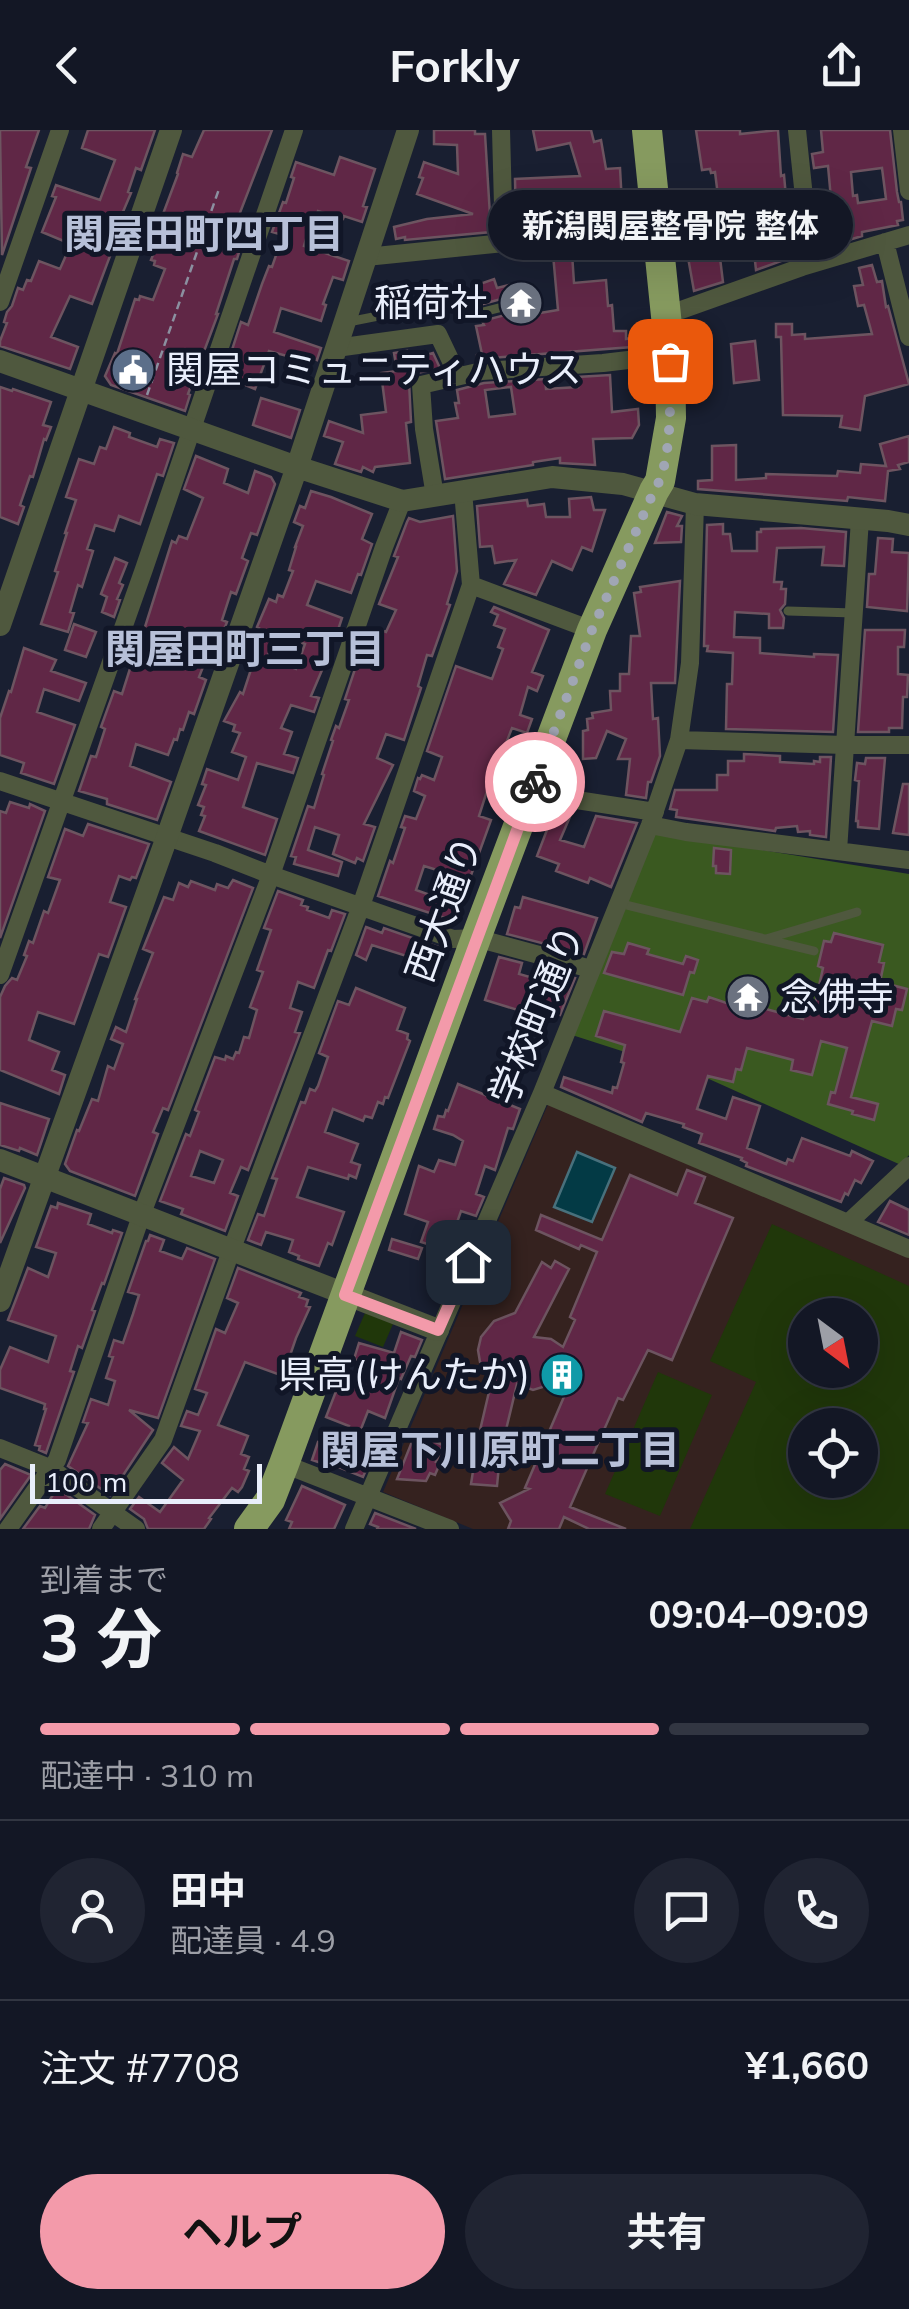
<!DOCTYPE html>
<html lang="ja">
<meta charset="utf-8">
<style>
body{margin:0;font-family:Mulish,"Noto Sans JP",sans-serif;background:#202432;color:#f1f3f6;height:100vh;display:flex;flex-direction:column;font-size:38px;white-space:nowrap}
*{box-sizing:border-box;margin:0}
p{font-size:32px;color:#9d9fa7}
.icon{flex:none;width:55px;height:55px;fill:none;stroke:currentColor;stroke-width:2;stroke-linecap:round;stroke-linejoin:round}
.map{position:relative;height:1399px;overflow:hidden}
.details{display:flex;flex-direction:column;background:#131725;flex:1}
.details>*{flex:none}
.needle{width:65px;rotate:148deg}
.tools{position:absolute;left:788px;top:1168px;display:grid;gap:20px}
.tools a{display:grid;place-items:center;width:90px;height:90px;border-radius:50%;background:#131725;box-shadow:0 10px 40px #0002,0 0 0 2px #323642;font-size:50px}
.scale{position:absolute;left:30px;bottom:25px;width:232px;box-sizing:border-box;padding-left:10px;border:5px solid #e9eefb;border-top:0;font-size:28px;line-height:35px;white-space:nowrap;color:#e9eefb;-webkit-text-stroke:8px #111627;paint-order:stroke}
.pin{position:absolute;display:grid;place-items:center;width:85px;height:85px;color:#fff;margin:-42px;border-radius:20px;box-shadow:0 5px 15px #0006}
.courier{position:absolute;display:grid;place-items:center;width:100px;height:100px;margin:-50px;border:8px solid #f39aaa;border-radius:50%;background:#fff;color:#222;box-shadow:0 2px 12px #0007}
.bubble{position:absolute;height:70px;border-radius:35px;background:#131725;box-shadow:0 10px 40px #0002,0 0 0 2px #323642;font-size:32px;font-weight:700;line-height:70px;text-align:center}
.overview em{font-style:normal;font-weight:700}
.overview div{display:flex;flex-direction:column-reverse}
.overview{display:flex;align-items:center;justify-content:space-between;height:170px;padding:0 40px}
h1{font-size:65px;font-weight:700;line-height:75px}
.bar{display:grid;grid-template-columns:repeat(4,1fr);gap:15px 10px;align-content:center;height:120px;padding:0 40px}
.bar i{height:12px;border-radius:8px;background:#323642}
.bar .current{background:#f39aaa}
.bar p{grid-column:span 4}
.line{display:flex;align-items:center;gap:25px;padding:0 40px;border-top:2px solid #323642}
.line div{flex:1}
.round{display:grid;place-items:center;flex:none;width:105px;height:105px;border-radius:52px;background:#202432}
.primary-button{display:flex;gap:20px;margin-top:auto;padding:20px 40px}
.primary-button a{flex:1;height:115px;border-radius:60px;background:#f39aaa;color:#111;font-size:40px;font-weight:700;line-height:115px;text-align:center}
.primary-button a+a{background:#202432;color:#f1f3f6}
header{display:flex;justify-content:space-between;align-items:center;height:130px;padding:0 40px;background:#131725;font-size:45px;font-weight:700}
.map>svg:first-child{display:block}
.education{fill:#35221f;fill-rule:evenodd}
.green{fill:#20370a;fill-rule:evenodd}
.forest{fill:#3a5920}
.water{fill:#033a45;stroke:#48707c;stroke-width:2.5}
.building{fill:#602746;stroke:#6d5460;stroke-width:2.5;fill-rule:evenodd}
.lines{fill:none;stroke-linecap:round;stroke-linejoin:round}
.path{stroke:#8b90a0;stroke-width:2.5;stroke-dasharray:8 5;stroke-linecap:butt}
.service{stroke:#4f583e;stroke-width:9}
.minor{stroke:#4f583e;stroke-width:18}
.tertiary{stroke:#4f583e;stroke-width:22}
.trunk{stroke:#869a5f;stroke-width:30}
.done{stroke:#a0a6b4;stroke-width:10;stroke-dasharray:0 18}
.route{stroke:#f39aaa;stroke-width:12}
.labels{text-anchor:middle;stroke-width:10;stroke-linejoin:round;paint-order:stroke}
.poi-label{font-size:38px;fill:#e9eefb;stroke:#111627;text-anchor:end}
.street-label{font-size:38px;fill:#e9eefb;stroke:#111627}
.neighbourhood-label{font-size:40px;font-weight:bold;fill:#b7c0d8;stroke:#111627}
</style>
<header><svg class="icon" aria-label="back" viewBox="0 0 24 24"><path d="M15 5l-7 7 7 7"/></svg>Forkly<svg class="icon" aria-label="share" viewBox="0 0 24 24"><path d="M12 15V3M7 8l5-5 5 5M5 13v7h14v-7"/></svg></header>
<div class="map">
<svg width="909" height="1399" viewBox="0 0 909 1399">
<rect width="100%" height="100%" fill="#191f31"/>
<!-- education -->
<path class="education" d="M549 972 909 1126V1399H473L383 1362ZM805 1185H860V1240H805ZM805 1295H860V1350H805Z"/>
<!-- green -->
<path class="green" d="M772 1094 909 1156V1399H690L756 1252 710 1231ZM805 1185H860V1240H805ZM805 1295H860V1350H805Z
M365 1183 393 1194 383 1217 355 1206Z
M658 1242 712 1265 660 1386 605 1364Z"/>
<!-- forest -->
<path class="forest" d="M652 702 909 744V1025L901 1035 709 949 572 905Z"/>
<!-- water -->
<path class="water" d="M577 1022 615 1038 592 1092 554 1077Z"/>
<!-- building -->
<path class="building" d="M0 0H39L26 37 31 38 2 125Z
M88 0H155L141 40 136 38 128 62 131 63 108 117 113 118 92 174 70 166 51 207 78 217 70 239 0 216V211L7 193 4 192 7 182 12 176 18 158 23 160 27 150 31 151 39 131 60 139 71 114 42 102 56 67 52 66 56 55 100 70 115 30 82 18Z
M204 0H272L236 93 241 95 234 114 241 116 237 129H234L216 184H218L188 264 190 265 185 281 111 255 105 246 115 223 117 224 135 169 139 170 140 166 153 170 165 139 154 135 155 131 151 130 153 125 148 124 178 44 177 43 183 24 192 27Z
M434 0H475V4H485L491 102 405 110V107L396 109 394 97 427 89 473 84 417 64 423 48 419 47 424 32 458 44 457 15 434 14Z
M533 0H591L594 12 601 10 606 39 620 38 622 74H625L627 96 562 97 561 88 526 87V99H516L515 49 580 46 570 13 537 20Z
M696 0H740V4L778 0 781 46 784 45 786 67H790L792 84 769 87 772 114 796 110 798 125 756 140 754 122 720 128 723 152 694 161 684 105 688 104 687 96H690L689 90 702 88 699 69 718 66 715 42 711 43 710 39 702 40Z
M821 0H890L897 62 899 72H901L903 90 897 91 898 95 862 102V106L822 118 817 71 831 69 828 36 814 38 812 24 823 22ZM882 38 886 69 858 73 857 65 853 66 851 42Z
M340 27 375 39 363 76 367 77 362 92 344 86 343 89 318 81 314 92H311L304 116 349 131 343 150 333 147 323 174 326 175 321 191 281 178 274 202 321 218 317 230 307 226 305 231 269 221 255 259 231 249 239 228 230 226 241 192 248 195 262 154 269 136 272 137 283 105 272 102 283 72 286 73 294 48 291 47 296 32 334 45Z
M572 123 574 153 606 150 608 176 612 175 614 201H626V209L631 208 632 217 477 229V225L482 224 476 196 484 195 482 191 517 182 521 177 520 169 522 168 528 185 558 180 553 124Z
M872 135 877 152 882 151 886 177 888 176 909 254 865 266 860 300 840 297 842 286 783 285 781 207H776V194H792V205L805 204V209L872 204 864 175 858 176 854 156 863 155 859 138Z
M494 149 497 158 509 155 512 166 483 174 474 162 479 161 477 155Z
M755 211 759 250 734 253 731 214Z
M407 221 408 230 433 223 440 238 417 243 409 251 411 292 406 293 410 333 375 337 373 342 363 337 361 342 335 334 343 312 324 306 329 291 363 303 361 285 386 282 381 243 397 241 394 223Z
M610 245 612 282 638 279 639 295 632 308 593 309 595 335 560 333V328L533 332V335L445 349 436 291 458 288 455 273H459L457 260 484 253 545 249 546 259 578 257 577 247ZM511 257 515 284 489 287 485 260Z
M0 257 12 261 13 259 51 272 43 295 51 297 46 310 44 309 33 347 30 346 20 375 24 377 18 394 0 387Z
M261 268 300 280 291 308 253 295Z
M114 297 130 303 129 307 157 317 160 309 174 313 163 346 157 344 140 394 119 386 114 401 95 395 87 419 93 421 82 457 78 455 70 482 74 483 68 502 41 494 58 442 55 441 67 403H65L76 370 66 367 79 329 94 334 100 317 106 319Z
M909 306V332L898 335 900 339 888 341 885 371 848 367 847 371 698 359V351L712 350V316L736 315V350L766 348V344L837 346 838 341 860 343 861 334 886 336 880 314Z
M196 326 228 339 224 353 248 363 255 341 271 347 275 354 257 405 251 403 242 428 248 431 236 464 231 462 222 490 227 492 222 505 216 504 199 547 206 550 194 584 189 582 183 600 180 599 177 610 174 609 168 625 136 614 130 636 171 652 157 690 107 674V669L79 661 91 626 96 627 105 599 101 597 114 561 122 564 134 526 177 538 185 517 144 500 172 411 176 413 179 406 187 409 203 368 184 359Z
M311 361 331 367 372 384 362 409 372 414 361 445 358 444 351 463 316 451 307 475 342 488 337 503 332 501 323 524 328 526 311 566 319 568 314 582 291 575 281 598 292 602 284 624 298 628 293 643 257 633 243 677 277 689 265 725 199 701 205 686 201 685 204 677 198 675 206 655 202 654 207 639 238 650 246 627 232 622 240 603 233 601 235 595 224 591 240 562 243 564 258 518 252 516 259 498 257 497 269 469 276 472 278 465 283 467 293 441 289 440 296 417H295L303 396 294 392 300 376 305 378ZM276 503 305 514 296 539 267 528Z
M591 367 594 380H605L592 421 582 417 572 440 552 431 536 465 504 454 516 430 495 433 492 416 480 417 477 376 527 370 528 376 544 374 546 387H570L569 369Z
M667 382 682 386 677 396H682L681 412 655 413Z
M453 386 457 441 447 474 450 475 432 526 427 525 418 556 421 558 404 610 386 604 377 628 393 635 364 694 375 697 363 731 357 728 355 733 333 724 339 705 315 697 308 720 342 732 338 746 294 734 296 727 291 726 308 676 314 678 324 645 322 644 333 611 331 610 336 596 339 598 349 570 345 569 362 518 369 521 374 506 378 508 380 500 386 502 396 480 379 474 398 427 394 426 407 392 409 388 420 392Z
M723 394V404H730L732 421H757V402H761V399L801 398 846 402 844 436 822 435 824 417 777 418 774 452H782L781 459H786L785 474 780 480 784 488 783 498H769V484L735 482 734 507 760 508V523L814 527V524L838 525 833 602 726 599 727 554H732L733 523 707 521 708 516H704L707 395Z
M878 408 893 409 892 422 909 423 907 481 867 477 869 444H875Z
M115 428 127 433 119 453 123 455 117 469 120 470 114 487 102 482 107 467 101 464Z
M680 451 675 553H651L653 589 658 588 660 626 651 652H648L646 668 626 665 630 629H618L626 609 607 601 596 628 583 629V601L588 600 587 589 593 588 592 583 611 580 610 561H620V544H629L631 506H640L634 463 641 462 640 457Z
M494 477 549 500 532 542 543 546 537 561 528 557 520 585 532 589 527 603 512 598 501 626 513 631 507 646 500 643 492 663 487 661 479 686 491 690 470 748 466 747 456 775 459 776 454 791 378 766 390 731 393 733 405 698 401 697 405 686 416 689 425 666 414 661 418 648 420 649 422 645 434 650 442 627 427 621 456 536 492 549 503 519 498 517 505 499 494 495 498 485 491 482ZM424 736 447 743 438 768 416 760Z
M74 494 96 502 86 527 65 520Z
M865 500H905L904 517H898V544L908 545 907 567H903L902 598H889V602H858Z
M24 518 56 530 51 541 86 553 79 571 44 559 37 582 75 595 54 654 21 643 24 633 0 625V588L9 561 11 562Z
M744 624 780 626V632L814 634V631L820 632V627H831L826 707 810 705V701L798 702 797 696 776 698 775 701 676 687 677 680 670 679 675 660H717V645H728V631H744Z
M866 628H885L879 699 858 697V691H856L859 651 855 650 857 633 865 634Z
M903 654H909V705L893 703Z
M10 672 29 678 30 674 45 681 0 808V681L6 683Z
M555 679 572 682 560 710 584 717 596 686 637 693 611 757 590 748 588 753 556 741 559 734 537 726Z
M88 694 149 714 136 748 132 747 130 750 119 746 110 772 126 777 108 827 99 824 74 894 38 882 29 910 59 922 52 940 65 945 59 964 0 940V867L5 856 12 848 17 850 27 826 24 825 29 811 33 813 44 781 48 783 60 750 48 747 65 699 83 706Z
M714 718 731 720 730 744 716 743V736H713Z
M233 750 253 758 168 980 163 978 153 1002 158 1004 135 1066 70 1041 65 1034 77 1000 79 1001 92 969 98 971 108 936 114 939 123 914 111 909 116 897 126 902 137 869H135L153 823 143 819 164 767 173 770 179 753 188 757 191 751 215 760 217 754 228 758Z
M278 761 303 770 301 775 308 777 307 780 329 788 332 780 345 784 331 821 328 820 314 858 298 852 290 878 302 882 295 902 300 903 248 1040 241 1037 230 1063 238 1066 225 1101 181 1084 183 1079 160 1071 186 1004 190 1006 199 982 195 980 215 927 225 930 226 926 233 929 236 922 239 923 244 907 249 908 257 880 250 877 263 842 257 840 271 800 264 798ZM200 1021 223 1030 214 1053 191 1046Z
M523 767 597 788 584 824 507 804 515 777 520 778Z
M366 797 382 803 384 798 444 819 438 836 372 815 366 830 356 825Z
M834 803 883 815 879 832 884 833 880 852 907 859 902 880 896 879 892 896 872 891 851 967 878 974 874 990 852 984 853 981 828 974 831 962 835 963 847 918 821 911 812 945 791 940 793 930 747 918 741 940 736 939 733 952 708 946 697 979 726 989 733 967 760 976 747 1018 786 1034 788 1029 793 1031 802 1008 850 1026 852 1021 873 1031 861 1053 855 1050 848 1065 845 1063 841 1072 746 1036 747 1033 741 1030 742 1028 699 1013 702 1004 683 997 684 994 646 983 642 992 561 957 564 947 612 963 613 957 617 958 624 933 621 932 625 915 596 906 604 881 680 902 692 868 707 872 709 867 741 878 747 858 759 861 757 867 765 868 762 878 803 889 807 872 815 874 823 838 818 836 824 811 831 812Z
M628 813 649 819 647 824 683 834 686 826 698 830 694 843 690 842 683 865 604 843 612 822 624 824Z
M499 827 522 833 519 844 547 852 551 841 575 848 560 885 554 883 551 890 485 870Z
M356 858 405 878 397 900 408 904 407 909 410 911 388 968 385 967 383 974 378 972 372 988 365 986 363 991 333 979 325 1002 358 1014 351 1032 360 1035 356 1048 349 1045 348 1049 308 1037 297 1067 344 1082 332 1115 328 1113 319 1136 298 1129 299 1126 289 1122 293 1110 266 1102 261 1115 248 1110 258 1084 264 1086 277 1049 272 1048 301 972 305 973 310 959 315 961 318 956 328 927 319 923 338 871 349 875Z
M458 954 520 979 513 999 508 998 495 1040 485 1036 476 1064 484 1067 476 1086 461 1081 453 1104 466 1108 459 1124 421 1112 428 1092 405 1084 419 1036 434 1042 439 1030 455 1035 463 1011 453 1005 434 999 438 986 444 987 446 980 448 981Z
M0 973 49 989 37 1025 20 1018 19 1021 0 1015Z
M687 1040 705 1047 695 1073 733 1088 672 1230 648 1220 623 1270 618 1268 570 1377 626 1399H589L564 1387 559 1399H508L511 1391 500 1373 529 1359 525 1358 572 1248 533 1260 517 1254 500 1325 497 1356 471 1354 478 1309 492 1249 480 1232 478 1220 481 1207 494 1191 515 1183 542 1132 551 1138 555 1131 569 1139 534 1207 551 1209 563 1217 575 1190 570 1187 597 1122 581 1115 579 1119 536 1100 541 1085 602 1110 630 1045 677 1065Z
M4 1048 24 1055 25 1058 0 1113V1059Z
M890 1071 909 1080V1105L878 1092Z
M58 1073 91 1084 88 1094 112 1103 113 1100 122 1103 104 1154 102 1153 92 1180 95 1181 82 1218 78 1216 70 1241 74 1242 46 1323 39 1320 40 1316 35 1315 46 1279H44L45 1274 0 1258V1240L10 1217 48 1232 56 1206 8 1190 28 1138 48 1147 56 1123 36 1117 51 1076 57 1078Z
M150 1105 164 1110 160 1121 182 1129 187 1118 215 1129 158 1288 129 1280 153 1300 110 1365 68 1336 88 1293 83 1292 91 1269 108 1275 115 1251 106 1248 113 1227 109 1226 114 1210 123 1213 133 1184 139 1165 128 1162 146 1111H148Z
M392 1109 422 1118 418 1129 389 1120Z
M238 1138 301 1163 299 1167 308 1170 306 1176 310 1177 296 1208 283 1246 245 1232 218 1295 248 1306 241 1324 249 1327 244 1339 249 1341 242 1357 238 1362 232 1358 209 1388 211 1389 204 1399H148L144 1389 130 1379 139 1367 160 1382 183 1350 162 1333 174 1317 188 1329 200 1301 181 1296 187 1281 198 1285 207 1263 195 1259 216 1199 225 1203 238 1173 227 1168Z
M401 1202 422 1210 415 1227 411 1226 401 1249 399 1248 385 1288 368 1281 359 1304 378 1312 363 1347 331 1334 330 1336 312 1330 318 1312 340 1318 349 1296 326 1287 340 1251 351 1255 362 1231 354 1229 359 1213 394 1223Z
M415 1304 443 1315 436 1332 440 1333 435 1345 430 1343 426 1351 397 1349Z
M5 1334 31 1345 0 1389V1340Z
M302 1356 345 1375 334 1399H289L292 1392 286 1390Z
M57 1358 95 1385 89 1399H23L40 1376 45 1378Z
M375 1383 416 1399H377L378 1397 370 1394Z"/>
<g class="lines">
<!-- path -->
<path class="path" d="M147 265 219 59"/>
<!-- service -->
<path class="service" d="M348 192 469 168 479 183 514 174
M788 481 854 483
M618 773 814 821
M766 809 857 782"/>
<!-- minor -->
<path class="minor" d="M501 0 504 113
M797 0 811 134
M902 0 909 61
M885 112 909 207
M366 127 504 113 658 108
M0 172 60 0
M667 185 802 137 909 105
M336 218 438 204 458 246
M435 366 424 299 421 255 482 241 603 233 670 225
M471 455 592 500
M679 610 845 615H909
M0 651 215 723 271 745 453 809 476 808 591 839
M531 663 655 682
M650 695 686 702 909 730
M838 721 860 389
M0 845 144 439 294 0
M542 963 909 1119
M848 1093 909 1036
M0 1318 50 1338 136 1399
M284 1334 450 1399
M8 1399 57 1330 141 1086 271 745 384 417 402 371
M101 1399 163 1310 231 1121 361 776 471 455 463 361
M354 1399 542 963 650 695 679 610 690 533 695 374"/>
<!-- tertiary -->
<path class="tertiary" d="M0 231 297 337 402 371 552 347 623 354 695 374 888 391 909 395
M0 495 171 0
M0 1030 438 1200
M0 1171 167 707 297 337 408 0"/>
<!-- trunk -->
<path class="trunk" d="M249 1399 270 1370 284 1334 476 808 592 500 654 361 660 351 671 288 670 225 647 0"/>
</g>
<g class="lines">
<!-- done -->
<path class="done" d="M535 652 592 500 654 361C673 333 670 266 670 231"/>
<!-- route -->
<path class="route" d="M468 1132 438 1200 345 1165 535 652"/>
</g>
<!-- icons -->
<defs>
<symbol id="temple-disc" viewBox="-11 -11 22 22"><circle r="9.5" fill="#6b7280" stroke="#111627"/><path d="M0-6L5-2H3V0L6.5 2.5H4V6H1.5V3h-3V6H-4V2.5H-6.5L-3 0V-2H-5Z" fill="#fff"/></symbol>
<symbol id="civic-disc" viewBox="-11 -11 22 22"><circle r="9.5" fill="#5c6f8a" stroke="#111627"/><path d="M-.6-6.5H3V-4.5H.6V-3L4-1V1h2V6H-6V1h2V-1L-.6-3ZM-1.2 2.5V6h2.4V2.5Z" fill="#fff"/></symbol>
<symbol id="building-disc" viewBox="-11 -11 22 22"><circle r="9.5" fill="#0f9aa8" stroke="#111627"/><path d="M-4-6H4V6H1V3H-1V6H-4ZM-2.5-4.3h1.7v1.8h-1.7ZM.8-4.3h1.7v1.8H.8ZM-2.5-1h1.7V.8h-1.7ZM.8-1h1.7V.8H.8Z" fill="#fff"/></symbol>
</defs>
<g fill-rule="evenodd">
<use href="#temple-disc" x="496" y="148" width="50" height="50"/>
<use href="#civic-disc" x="108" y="215" width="50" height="50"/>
<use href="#temple-disc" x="723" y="842" width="50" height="50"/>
<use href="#building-disc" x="537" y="1220" width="50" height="50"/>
</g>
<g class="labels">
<!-- poi labels -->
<g class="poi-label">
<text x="488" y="186">稲荷社</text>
<text x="166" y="253" text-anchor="start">関屋コミュニティハウス</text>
<text x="780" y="880" text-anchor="start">念佛寺</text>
<text x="530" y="1258">県高(けんたか)</text>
</g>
<!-- street labels -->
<g class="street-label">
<text transform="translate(444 779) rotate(-70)" y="13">西大通り</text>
<text transform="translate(537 885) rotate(-68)" y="13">学校町通り</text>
</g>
<!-- neighbourhood labels -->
<g class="neighbourhood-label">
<text x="204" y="118">関屋田町四丁目</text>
<text x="245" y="533">関屋田町三丁目</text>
<text x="500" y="1334">関屋下川原町二丁目</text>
</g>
</g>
</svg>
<div class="tools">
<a><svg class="needle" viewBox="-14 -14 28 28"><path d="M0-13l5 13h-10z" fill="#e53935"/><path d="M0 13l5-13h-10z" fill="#9d9fa7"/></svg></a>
<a><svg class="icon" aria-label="locate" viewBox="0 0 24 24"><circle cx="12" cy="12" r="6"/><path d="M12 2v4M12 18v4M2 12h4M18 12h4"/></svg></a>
</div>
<div class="scale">100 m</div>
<div class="pin" style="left:670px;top:231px;background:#ea580c"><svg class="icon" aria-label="bag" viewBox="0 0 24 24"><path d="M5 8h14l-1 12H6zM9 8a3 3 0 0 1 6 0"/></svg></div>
<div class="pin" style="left:468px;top:1132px;background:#1f2937"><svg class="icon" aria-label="home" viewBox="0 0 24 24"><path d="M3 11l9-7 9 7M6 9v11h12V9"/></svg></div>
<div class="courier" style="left:535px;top:652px"><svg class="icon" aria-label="bike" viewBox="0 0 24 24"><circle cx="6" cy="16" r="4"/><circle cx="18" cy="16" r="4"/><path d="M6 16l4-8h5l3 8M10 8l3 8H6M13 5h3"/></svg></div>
<div class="bubble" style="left:488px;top:60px;width:365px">新潟関屋整骨院 整体</div>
</div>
<section class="details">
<div class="overview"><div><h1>3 分</h1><p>到着まで</p></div><em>09:04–09:09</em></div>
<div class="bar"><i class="current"></i><i class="current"></i><i class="current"></i><i></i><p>配達中 · 310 m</p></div>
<div class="line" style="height:180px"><a class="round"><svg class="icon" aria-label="person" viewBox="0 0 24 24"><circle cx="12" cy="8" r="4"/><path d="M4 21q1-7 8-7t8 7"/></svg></a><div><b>田中</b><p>配達員 · 4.9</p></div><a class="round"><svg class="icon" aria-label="chat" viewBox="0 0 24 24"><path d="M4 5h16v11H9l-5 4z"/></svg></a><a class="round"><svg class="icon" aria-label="phone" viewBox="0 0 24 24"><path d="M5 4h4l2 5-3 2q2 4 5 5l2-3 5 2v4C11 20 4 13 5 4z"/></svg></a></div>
<div class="line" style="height:130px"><div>注文 #7708</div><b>¥1,660</b></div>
<div class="primary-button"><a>ヘルプ</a><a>共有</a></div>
</section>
